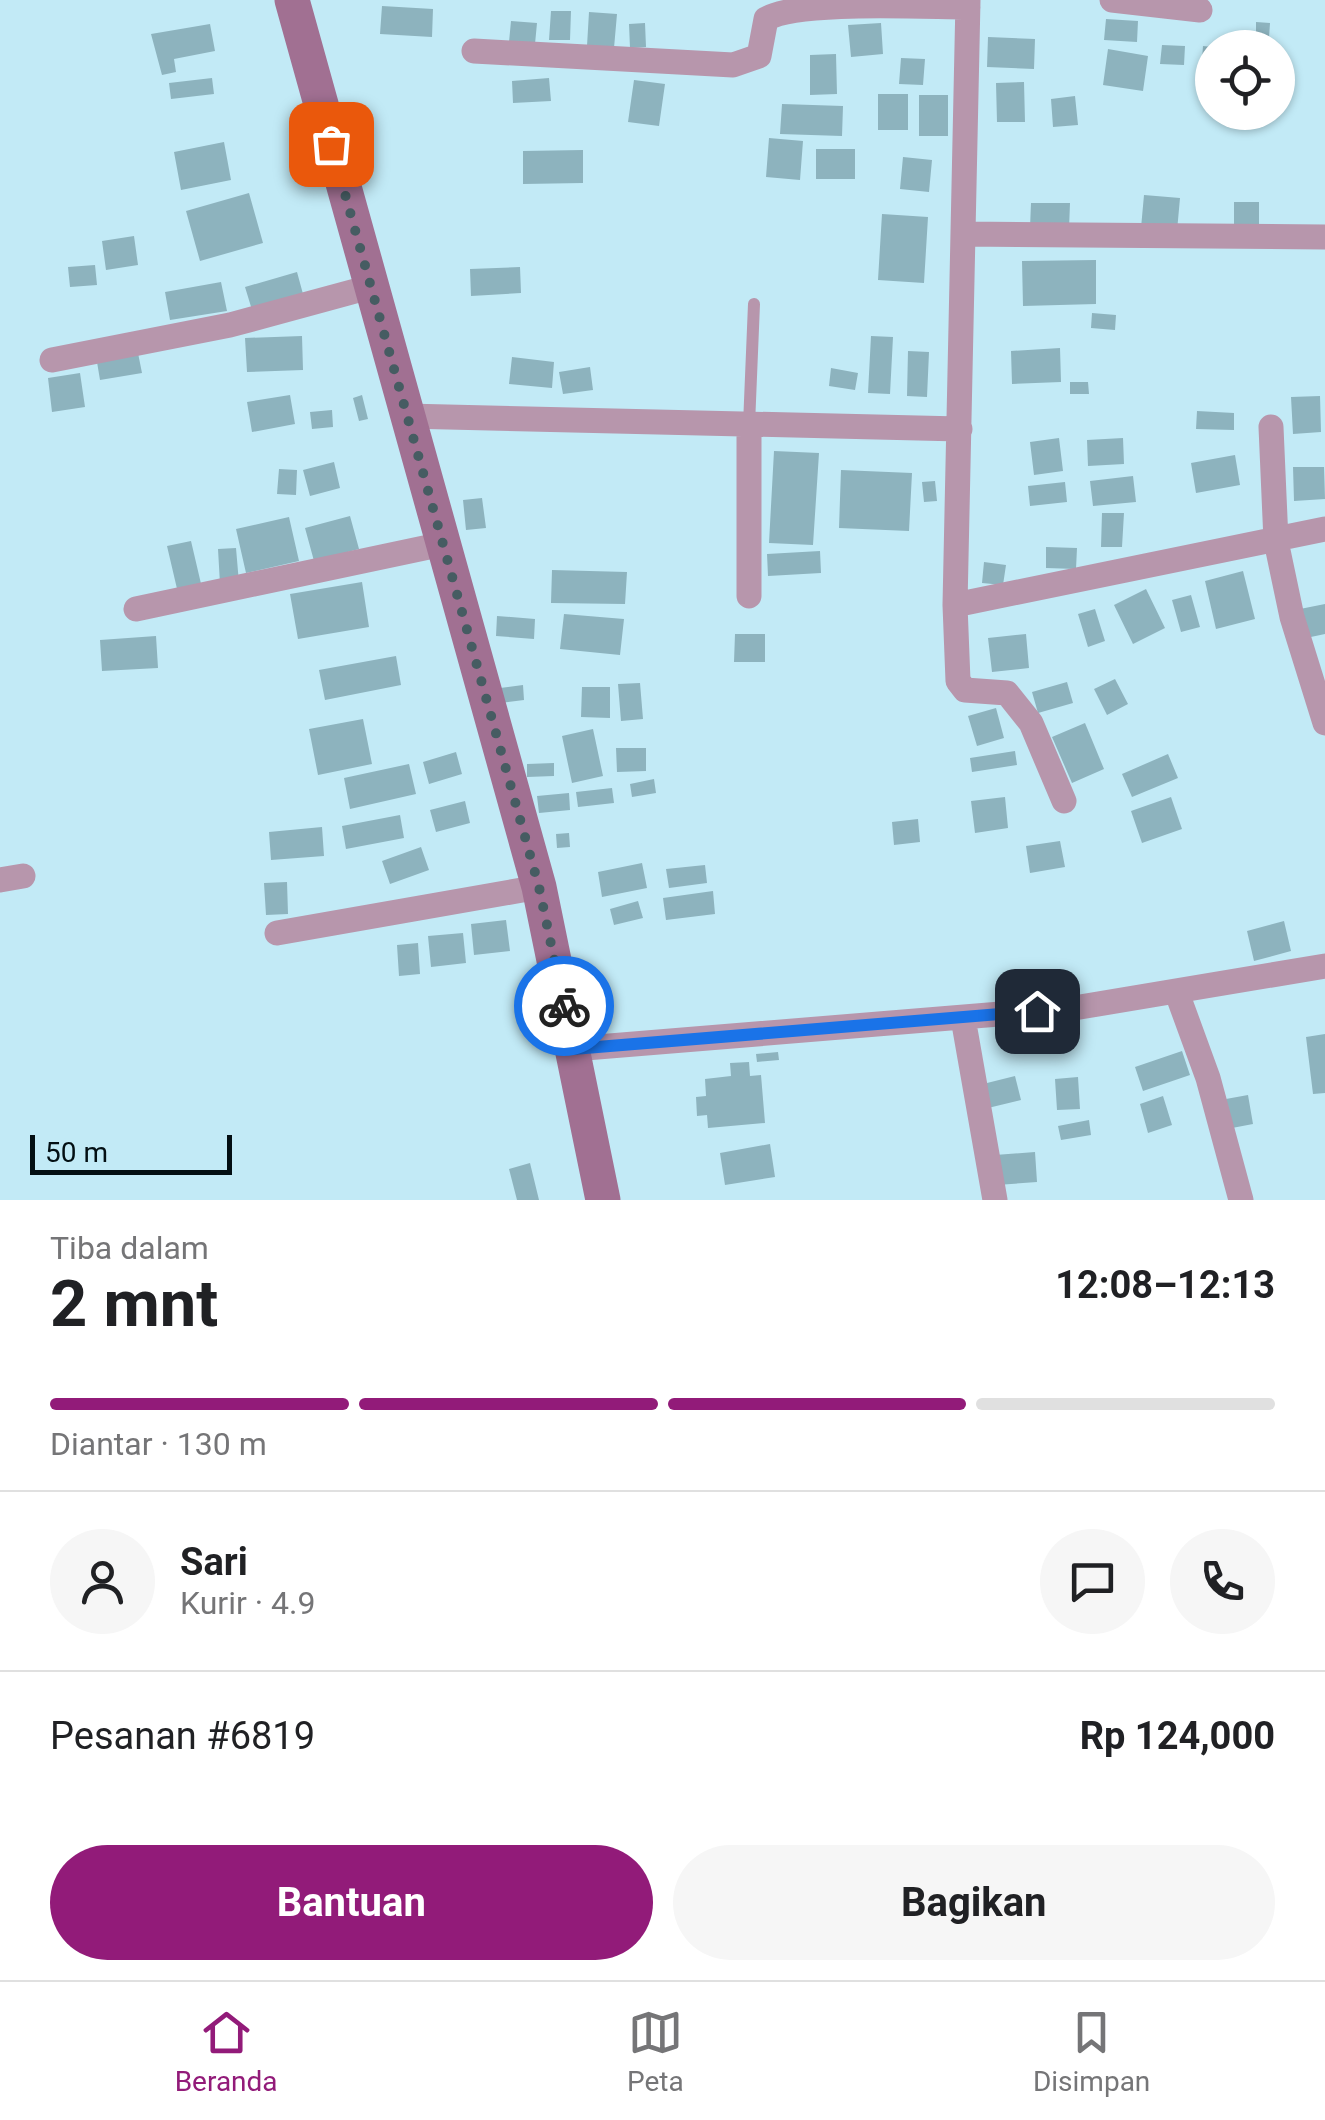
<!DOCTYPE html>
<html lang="id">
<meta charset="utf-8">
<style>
body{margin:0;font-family:Roboto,sans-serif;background:#f6f6f6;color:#202124;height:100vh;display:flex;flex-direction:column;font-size:38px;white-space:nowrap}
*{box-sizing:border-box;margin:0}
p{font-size:32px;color:#757577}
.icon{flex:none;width:55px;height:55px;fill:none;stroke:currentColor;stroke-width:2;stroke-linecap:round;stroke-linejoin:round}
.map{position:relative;height:1200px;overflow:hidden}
.side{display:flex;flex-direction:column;background:#fff;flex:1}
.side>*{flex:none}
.fabs{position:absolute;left:1195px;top:30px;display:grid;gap:20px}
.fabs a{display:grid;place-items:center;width:100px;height:100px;border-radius:50%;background:#fff;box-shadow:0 2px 8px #0004;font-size:50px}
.scale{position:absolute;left:30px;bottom:25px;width:202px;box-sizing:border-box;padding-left:10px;border:5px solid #030f13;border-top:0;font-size:28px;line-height:35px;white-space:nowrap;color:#030f13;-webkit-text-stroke:8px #c2eaf6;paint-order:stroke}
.pin{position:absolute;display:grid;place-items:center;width:85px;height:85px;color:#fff;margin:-42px;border-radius:20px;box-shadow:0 5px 15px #0006}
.courier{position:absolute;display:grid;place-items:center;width:100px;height:100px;margin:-50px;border:8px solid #1a73e8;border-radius:50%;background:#fff;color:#222;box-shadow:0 2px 12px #0007}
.overview em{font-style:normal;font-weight:700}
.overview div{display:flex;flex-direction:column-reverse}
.overview{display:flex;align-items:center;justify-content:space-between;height:170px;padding:0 50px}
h1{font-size:65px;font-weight:700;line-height:75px}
.bar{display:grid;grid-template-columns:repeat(4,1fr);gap:15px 10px;align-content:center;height:120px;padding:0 50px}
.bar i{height:12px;border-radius:8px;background:#e0e0e0}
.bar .current{background:#921b79}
.bar p{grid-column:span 4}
.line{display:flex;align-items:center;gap:25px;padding:0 50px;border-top:2px solid #e0e0e0}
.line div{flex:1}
.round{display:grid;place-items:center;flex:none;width:105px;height:105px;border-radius:52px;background:#f6f6f6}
.button{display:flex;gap:20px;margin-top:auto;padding:20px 50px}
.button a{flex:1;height:115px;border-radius:60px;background:#921b79;color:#fff;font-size:40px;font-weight:700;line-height:115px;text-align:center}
.button a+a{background:#f6f6f6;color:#202124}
.tab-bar{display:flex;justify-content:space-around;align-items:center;height:140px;border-top:2px solid #e0e0e0;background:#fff;font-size:28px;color:#757577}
.tab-bar a{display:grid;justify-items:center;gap:5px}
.tab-bar .current{color:#921b79}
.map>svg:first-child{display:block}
.building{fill:#8db3be}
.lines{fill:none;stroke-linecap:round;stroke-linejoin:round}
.lane{stroke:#b796ac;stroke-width:12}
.street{stroke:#b796ac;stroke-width:25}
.secondary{stroke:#a17092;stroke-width:35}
.done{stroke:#465c62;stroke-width:10;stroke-dasharray:0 18}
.route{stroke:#1a73e8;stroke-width:12}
</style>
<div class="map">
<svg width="1325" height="1200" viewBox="0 0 1325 1200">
<rect width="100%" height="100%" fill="#c2eaf6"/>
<!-- building -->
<path class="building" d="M382 6 433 9 432 37 380 34Z
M551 11H571L570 40H549Z
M589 12 617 14 614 48 587 46Z
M1106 19 1138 21 1137 42 1104 40Z
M511 21 537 23 535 44 509 42Z
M1256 22 1270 23 1269 38 1256 37Z
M645 23 646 47 630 48 629 24Z
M881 23 883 54 851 57 848 25Z
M210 24 215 51 174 59 176 72 162 75 151 34Z
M988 37 1035 39 1034 69 987 67Z
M1162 45 1185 46 1184 65 1160 64Z
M1203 46 1212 47V75L1201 74Z
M1108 49 1148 56 1143 91 1103 85Z
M836 54 837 94 810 95V55Z
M901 58 925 59 923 85 899 84Z
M212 78 214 94 171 99 169 83Z
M549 78 551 101 513 103 512 81Z
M634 80 665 84 659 126 628 122Z
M1024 82 1025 122H997L996 83Z
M878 94H908V130H878Z
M919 95H948V136H919Z
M1075 96 1078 125 1053 127 1051 99Z
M782 104 843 106 842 136 780 134Z
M769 138 803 141 800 180 766 177Z
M224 142 231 180 181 190 174 152Z
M816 149H855V179H816Z
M583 150V183L523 184V151Z
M903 157 932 160 929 192 900 189Z
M249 193 263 243 200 261 186 211Z
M1144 195 1180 198 1177 231 1141 228Z
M1234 202H1259V228H1234Z
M1031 203H1070L1069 229 1030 228Z
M882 214 928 217 924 283 878 280Z
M134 236 138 265 106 270 102 241Z
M1096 260V304L1023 306 1022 261Z
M95 265 97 285 70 287 68 267Z
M520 267 521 293 471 296 470 269Z
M297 272 303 294 252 310 245 287Z
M221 282 227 311 170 320 165 292Z
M1092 313 1116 315 1115 330 1091 328Z
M302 336 303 370 247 372 245 338Z
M871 336 893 337 890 394 868 393Z
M137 348 142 373 100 380 96 356Z
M1060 348 1061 382 1012 384 1011 351Z
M908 351 929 352 927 397 907 396Z
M512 357 554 362 552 388 509 384Z
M590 367 593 390 563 394 559 372Z
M831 368 858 373 855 390 829 386Z
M80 373 85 407 52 412 48 378Z
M1070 382H1088L1089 394H1070Z
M290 395 295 424 252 432 247 402Z
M362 395 368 419 359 421 353 398Z
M1320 396 1321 432 1293 434 1291 397Z
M332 410 333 427 312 429 310 412Z
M1197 411 1234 413V430L1196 429Z
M1059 438 1063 471 1034 475 1030 442Z
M1123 438 1124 464 1088 466 1087 440Z
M774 451 819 453 813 545 769 543Z
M1235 455 1240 485 1196 493 1191 463Z
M334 462 340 488 310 496 303 470Z
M1293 467H1324L1325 499 1294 501Z
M279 469 297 470 296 495 277 494Z
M841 470 912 473 909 531 839 528Z
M1133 476 1136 502 1093 506 1090 481Z
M935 481 937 501 924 502 922 482Z
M1065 482 1067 502 1030 506 1028 486Z
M482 498 486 528 466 530 463 500Z
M1102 513H1124L1122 547H1101Z
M350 516 359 549 314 561 305 528Z
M289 517 299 561 246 573 236 529Z
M191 541 202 588 178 593 167 546Z
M1046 547 1077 548 1076 569 1046 568Z
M236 548 239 583 220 584 218 549Z
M820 551 821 573 768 576 767 554Z
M984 562 1006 565 1003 585 982 583Z
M552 570 627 572 625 604 551 603Z
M1243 571 1255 619 1216 629 1205 581Z
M362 582 369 627 298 639 290 594Z
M1146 589 1165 628 1133 644 1114 605Z
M1191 595 1200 627 1181 632 1172 600Z
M1325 604V634L1306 638 1300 609Z
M1095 609 1105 641 1088 647 1078 614Z
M564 614 624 619 620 655 560 649Z
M497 616 535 619 534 639 496 636Z
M735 634H765V662H734Z
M1026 634 1029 668 992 672 988 638Z
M156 636 158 668 102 671 100 640Z
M396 656 401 685 325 700 319 670Z
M1115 679 1128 704 1107 715 1094 689Z
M1067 682 1073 703 1038 713 1032 692Z
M640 683 643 719 621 721 618 684Z
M523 685 524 700 501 703 500 688Z
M582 687H610V718L581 717Z
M996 708 1004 738 977 746 968 716Z
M363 719 372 764 318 775 309 729Z
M1085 723 1104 769 1072 783 1052 737Z
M593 729 603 776 572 783 562 736Z
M616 748H646V771L617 772Z
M1015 751 1017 765 972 772 970 758Z
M456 752 462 774 429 784 423 762Z
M1168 754 1178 778 1132 797 1122 774Z
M554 763V776L527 777V764Z
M409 764 416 794 350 809 344 778Z
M654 779 656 793 632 797 630 784Z
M612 788 614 803 578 807 576 792Z
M569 793 570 810 539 813 537 796Z
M1005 797 1008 828 975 833 971 801Z
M1171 797 1182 829 1142 843 1131 811Z
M465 801 470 823 436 832 430 810Z
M400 815 404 838 346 849 342 826Z
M918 819 920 842 894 845 892 822Z
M322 827 324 856 271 860 269 832Z
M569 833 570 847 557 848 556 834Z
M1060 841 1065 867 1030 873 1026 846Z
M421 847 429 870 390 884 382 861Z
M642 863 647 888 602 897 598 872Z
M705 865 707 883 669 888 666 869Z
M287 882 288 914 266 915 264 883Z
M713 891 715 914 666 920 663 898Z
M638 901 643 918 614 925 610 909Z
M506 920 510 951 474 955 471 924Z
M1284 921 1291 951 1254 961 1247 931Z
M463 933 466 963 431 967 428 936Z
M418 943 420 974 399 976 397 945Z
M1325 1034V1093L1313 1094 1306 1037Z
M1182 1051 1190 1075 1143 1091 1135 1067Z
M778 1052 779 1060 757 1062 756 1054Z
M749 1062 750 1076 761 1075 765 1123 708 1128 707 1115 697 1116 696 1097 706 1096 705 1079 731 1076 730 1063Z
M1015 1076 1021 1100 988 1108 983 1084Z
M1078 1077 1080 1109 1057 1110 1055 1079Z
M1248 1095 1253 1124 1232 1128 1226 1099Z
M1163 1096 1172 1125 1148 1133 1140 1104Z
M1089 1120 1091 1135 1061 1140 1058 1126Z
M770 1144 775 1177 725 1185 720 1153Z
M1035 1152 1037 1182 997 1185 995 1155Z
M530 1163 539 1200H517L509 1169Z"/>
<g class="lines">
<!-- lane -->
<path class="lane" d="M749 425 754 304"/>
<!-- street -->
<path class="street" d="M968 0 955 605 958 681 965 690 1007 693 1031 723 1064 801
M1112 0 1200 10
M474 51 733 65 759 56 766 19C797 0 925 7 968 7
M963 234 1325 237
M52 360 230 325 370 287
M406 416 960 429
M749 425V596
M1271 427 1276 541 1292 617 1325 723
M955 605 1325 529
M136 609 443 544
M0 880 23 876
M277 933 539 887
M1177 993 1208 1078 1241 1200
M963 1018 995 1200
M573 1049 1074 1008 1325 966"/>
<!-- secondary -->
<path class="secondary" d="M292 0 539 887 603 1200"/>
</g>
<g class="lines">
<!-- done -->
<path class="done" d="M331 144 539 887 564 1006"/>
<!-- route -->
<path class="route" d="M564 1006 573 1049 1037 1011"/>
</g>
</svg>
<div class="fabs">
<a><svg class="icon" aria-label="locate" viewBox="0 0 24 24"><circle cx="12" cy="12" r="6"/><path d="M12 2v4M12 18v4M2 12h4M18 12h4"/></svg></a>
</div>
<div class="scale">50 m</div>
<div class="pin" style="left:331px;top:144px;background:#ea580c"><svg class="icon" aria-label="bag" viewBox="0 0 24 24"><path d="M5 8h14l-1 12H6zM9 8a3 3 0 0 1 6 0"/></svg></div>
<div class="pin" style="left:1037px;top:1011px;background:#1f2937"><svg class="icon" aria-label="home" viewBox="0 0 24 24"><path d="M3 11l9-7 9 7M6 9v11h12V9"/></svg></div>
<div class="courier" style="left:564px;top:1006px"><svg class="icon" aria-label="bike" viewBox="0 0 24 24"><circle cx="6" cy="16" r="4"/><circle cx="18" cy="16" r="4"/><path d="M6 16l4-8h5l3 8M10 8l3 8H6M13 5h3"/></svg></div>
</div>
<section class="side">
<div class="overview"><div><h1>2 mnt</h1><p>Tiba dalam</p></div><em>12:08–12:13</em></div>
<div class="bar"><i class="current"></i><i class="current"></i><i class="current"></i><i></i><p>Diantar · 130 m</p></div>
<div class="line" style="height:180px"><a class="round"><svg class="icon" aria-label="person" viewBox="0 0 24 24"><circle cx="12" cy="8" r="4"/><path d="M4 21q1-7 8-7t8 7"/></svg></a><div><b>Sari</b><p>Kurir · 4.9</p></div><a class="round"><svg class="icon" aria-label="chat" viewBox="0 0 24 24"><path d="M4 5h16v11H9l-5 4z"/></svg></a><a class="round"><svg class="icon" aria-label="phone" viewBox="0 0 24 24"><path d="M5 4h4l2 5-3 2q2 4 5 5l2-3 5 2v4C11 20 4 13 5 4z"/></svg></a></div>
<div class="line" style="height:130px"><div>Pesanan #6819</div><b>Rp 124,000</b></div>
<div class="button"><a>Bantuan</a><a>Bagikan</a></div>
</section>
<nav class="tab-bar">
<a class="current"><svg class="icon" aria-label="home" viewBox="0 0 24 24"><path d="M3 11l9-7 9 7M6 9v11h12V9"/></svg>Beranda</a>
<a><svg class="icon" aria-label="map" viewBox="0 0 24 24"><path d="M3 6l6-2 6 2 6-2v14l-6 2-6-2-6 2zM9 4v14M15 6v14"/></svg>Peta</a>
<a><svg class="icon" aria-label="saved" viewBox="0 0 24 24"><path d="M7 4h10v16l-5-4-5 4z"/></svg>Disimpan</a>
</nav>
